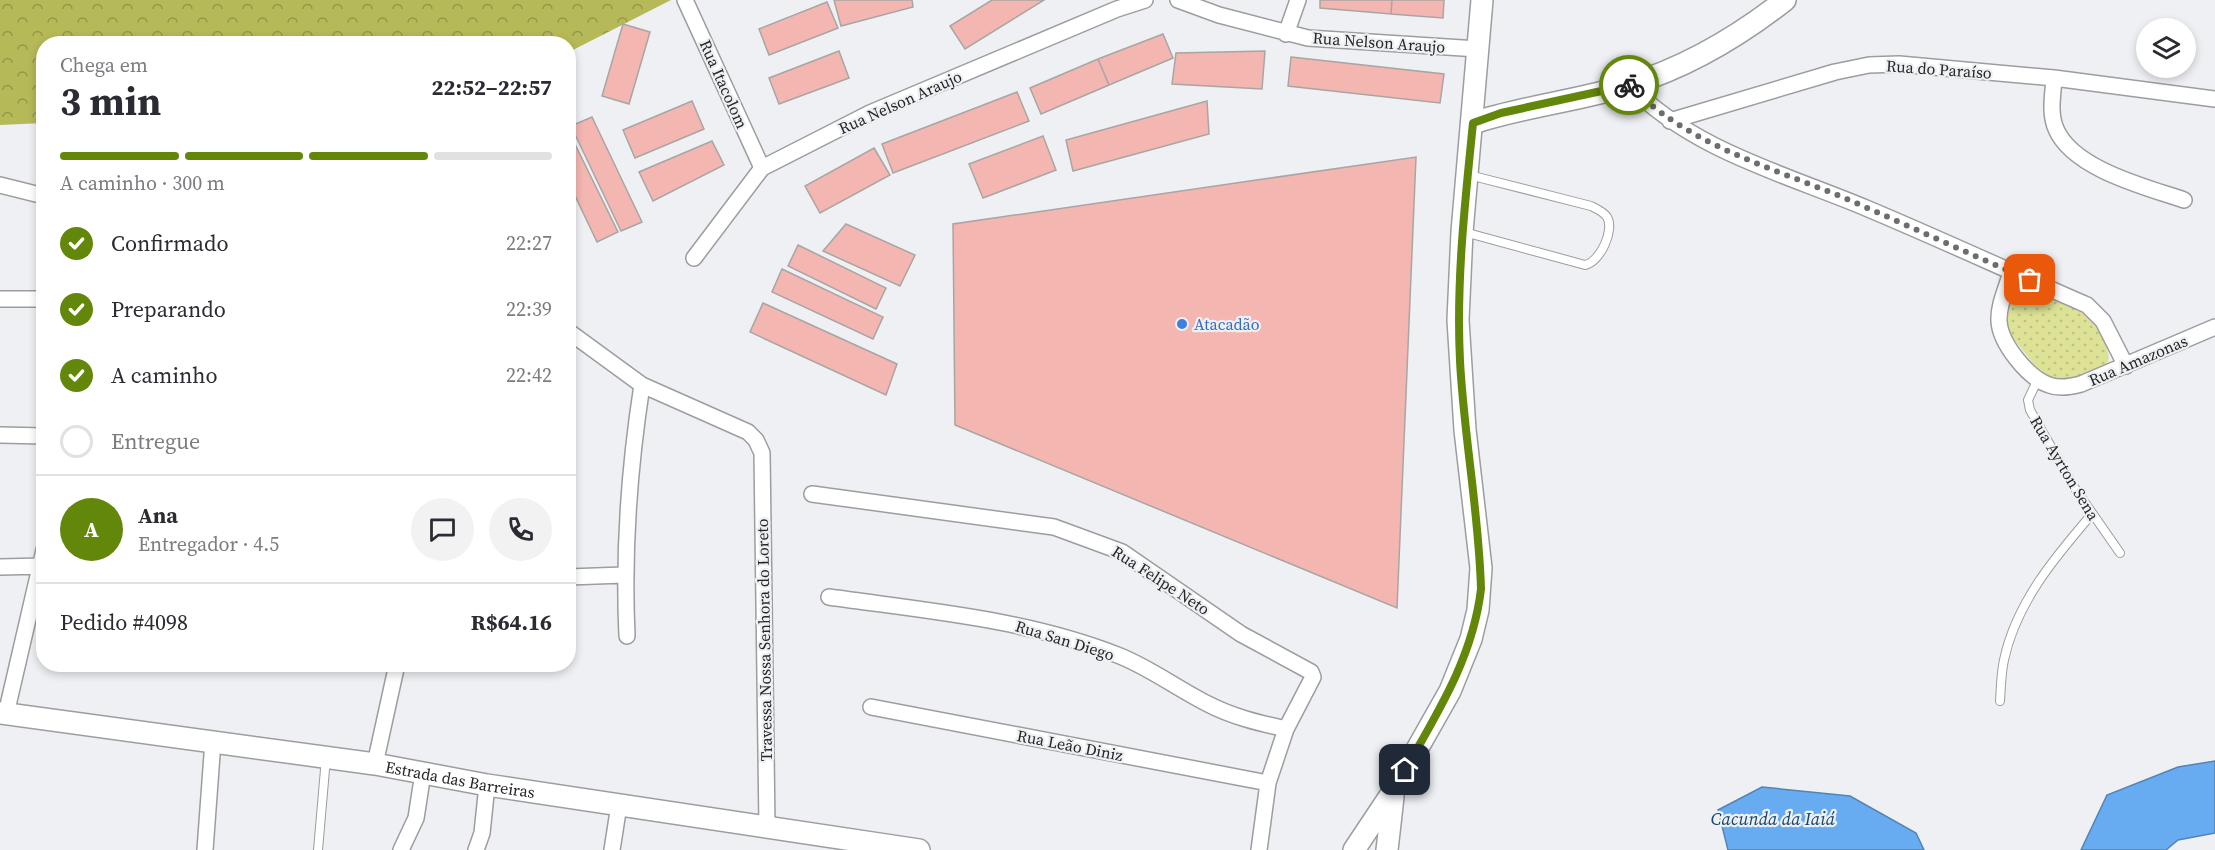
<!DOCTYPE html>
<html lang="pt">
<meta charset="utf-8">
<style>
body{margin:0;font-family:"Source Serif 4",serif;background:#f2f2f3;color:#2b2b33;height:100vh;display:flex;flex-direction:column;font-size:22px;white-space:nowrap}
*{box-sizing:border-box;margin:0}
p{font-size:20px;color:#7c7c81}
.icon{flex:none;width:33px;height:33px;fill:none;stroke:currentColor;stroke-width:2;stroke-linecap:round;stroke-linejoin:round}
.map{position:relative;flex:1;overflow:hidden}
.panel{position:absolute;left:36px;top:36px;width:540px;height:636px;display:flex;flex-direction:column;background:#fff;border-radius:24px;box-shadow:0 3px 9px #0003}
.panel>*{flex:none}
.tools{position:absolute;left:2136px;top:18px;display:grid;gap:12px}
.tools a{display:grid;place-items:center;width:60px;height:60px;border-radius:50%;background:#fff;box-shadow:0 3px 9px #0003;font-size:30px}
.pin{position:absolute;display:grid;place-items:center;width:51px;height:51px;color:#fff;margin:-26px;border-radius:12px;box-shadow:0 3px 9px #0006}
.courier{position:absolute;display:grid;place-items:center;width:60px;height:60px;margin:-30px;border:4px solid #63870a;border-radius:50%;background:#fff;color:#222;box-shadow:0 2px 8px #0007}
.head em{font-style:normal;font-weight:700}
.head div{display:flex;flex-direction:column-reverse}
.head{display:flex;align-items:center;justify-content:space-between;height:102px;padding:0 24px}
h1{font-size:39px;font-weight:700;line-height:45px}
.bar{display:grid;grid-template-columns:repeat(4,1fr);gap:9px 6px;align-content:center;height:72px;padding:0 24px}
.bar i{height:8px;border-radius:4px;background:#e1e1e2}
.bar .active{background:#63870a}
.bar p{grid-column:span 4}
.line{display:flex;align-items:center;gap:15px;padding:0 24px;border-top:2px solid #e1e1e2}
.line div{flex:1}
.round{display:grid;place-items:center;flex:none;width:63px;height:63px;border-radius:32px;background:#f2f2f3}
ol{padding:0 24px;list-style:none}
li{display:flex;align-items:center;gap:18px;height:66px}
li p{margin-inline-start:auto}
li .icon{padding:6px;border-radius:50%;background:#63870a;color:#fff;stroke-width:4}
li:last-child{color:#7c7c81}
li i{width:33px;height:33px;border:3px solid #e1e1e2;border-radius:50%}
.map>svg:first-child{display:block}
.grass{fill:url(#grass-dots)}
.forest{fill:url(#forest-crowns)}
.water{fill:#67acf0;stroke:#5384b4;stroke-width:1.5}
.building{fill:#f4b6b1;stroke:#a8a5a4;stroke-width:1.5}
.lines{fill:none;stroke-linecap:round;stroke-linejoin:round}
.lane-casing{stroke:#9c9da0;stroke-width:10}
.street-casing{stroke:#9c9da0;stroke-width:18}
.secondary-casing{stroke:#9c9da0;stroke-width:24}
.lane{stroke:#fff;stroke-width:8}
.street{stroke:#fff;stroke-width:15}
.secondary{stroke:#fff;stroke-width:21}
.done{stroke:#6b6d6e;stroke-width:6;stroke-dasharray:0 10.8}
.route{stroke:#63870a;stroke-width:8}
.shop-dot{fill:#3f7fe0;stroke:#eef0f3;stroke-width:2}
.labels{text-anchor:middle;stroke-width:4.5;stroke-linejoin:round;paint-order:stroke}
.street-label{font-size:16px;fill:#252627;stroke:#eef0f3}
.shop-label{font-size:16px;fill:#366cbe;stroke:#eef0f3;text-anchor:start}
.water-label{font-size:18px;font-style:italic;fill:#154672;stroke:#eef0f3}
</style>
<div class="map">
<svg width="2215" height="850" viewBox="0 0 2215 850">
<defs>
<pattern id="grass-dots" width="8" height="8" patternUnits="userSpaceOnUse" patternTransform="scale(1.5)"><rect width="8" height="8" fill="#dde296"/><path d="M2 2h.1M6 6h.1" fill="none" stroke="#bec281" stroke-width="1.8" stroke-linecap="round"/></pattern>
<pattern id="forest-crowns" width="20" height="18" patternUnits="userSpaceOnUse" patternTransform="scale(1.5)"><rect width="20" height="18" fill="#b6b957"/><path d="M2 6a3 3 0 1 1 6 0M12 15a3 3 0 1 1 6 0" fill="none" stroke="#949648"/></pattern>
</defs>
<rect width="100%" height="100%" fill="#eef0f3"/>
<!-- grass -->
<path class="grass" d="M2019 283 2088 315C2099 327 2111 348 2108 364L2072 380H2055L2039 371 2010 334 2007 323V311L2015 284Z"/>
<!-- forest -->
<path class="forest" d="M0 0H671L569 52 568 44H44L43 123 0 125Z"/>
<!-- water -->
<path class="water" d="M2215 761V833L2178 840 2166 850H2081L2107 795 2178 767Z
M1762 787 1850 796 1916 833 1924 850H1728L1718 810Z"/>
<!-- building -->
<path class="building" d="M834 0H912L913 7 841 26Z
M992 0H1044L965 49 950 26Z
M1320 0H1392L1391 14 1320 8Z
M1392 0H1444L1443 18 1391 14Z
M827 2 838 28 769 55 759 29Z
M623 24 650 32 629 104 602 96Z
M1163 34 1173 58 1109 85 1098 59Z
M839 51 849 78 779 104 769 78Z
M1265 51 1262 89 1172 84 1176 53Z
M1291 57 1444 74 1440 103 1288 86Z
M1098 59 1109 85 1041 114 1030 88Z
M1017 92 1029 121 893 173 882 144Z
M692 101 704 129 635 158 623 130Z
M1207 101 1209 134 1073 171 1066 140Z
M592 117 642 222 621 231 571 126Z
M568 130 618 232 597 242 568 181Z
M1043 136 1056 170 983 198 969 164Z
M712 141 724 165 653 201 639 172Z
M874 148 890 175 820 213 805 186Z
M1416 157 1397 608 955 425 953 224Z
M846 224 915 255 900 286 823 251Z
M798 245 886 288 876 309 788 266Z
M782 269 883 317 873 339 772 292Z
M763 303 897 364 886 395 750 332Z"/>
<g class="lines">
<defs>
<path id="lane" d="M1464 232 1585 265C1600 262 1615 230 1607 217 1604 212 1597 209 1591 206L1469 175
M2038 379 2028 400 2030 410 2074 487 2120 553
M2000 701C2001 687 2001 673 2004 660 2016 603 2055 557 2092 514
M318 850 326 758"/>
<path id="street" d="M685 0 762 168
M1178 0 1219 15 1308 38 1478 49
M1286 34 1298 0
M2054 78C2053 95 2049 113 2056 129 2073 169 2146 187 2184 200
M1629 85C1692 150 1785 174 1866 208 1940 239 2013 273 2087 305L2103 321 2126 366
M1670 121 1835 72 1869 65 1899 64 2054 78 2215 99
M0 185 44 196
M694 258 762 168 870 113 1117 9 1145 0
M2011 272C2007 287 1998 305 1999 321 2000 343 2028 378 2049 385 2059 389 2070 387 2081 384L2215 327
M0 299H44
M568 331 642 385 748 432 756 440 762 453 767 827
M0 435 44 436
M812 494 1054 527 1122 552 1241 634 1311 672 1313 677 1286 729 1268 783 1259 850
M0 567 44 566
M568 577 624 575
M829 597C927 611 1027 619 1120 656 1150 668 1178 689 1208 704 1233 717 1259 723 1286 729
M627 636C623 550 629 469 642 385
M871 707 1268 783
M6 714 44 550
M375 764 397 664
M205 850 213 741
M401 850 416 818 423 773
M476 850 482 833 487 785
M612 850 619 805"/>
<g id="secondary">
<path d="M1473 123C1524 106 1578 101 1629 85 1687 67 1738 37 1785 0"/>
<path id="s1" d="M0 713 375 764 487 785 919 850"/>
<path d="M1354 850 1394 790 1450 691 1471 639 1478 610 1481 568 1465 430 1458 320 1462 232 1482 0"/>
<path d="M1387 850 1393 797"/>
</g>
</defs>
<!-- lane casing -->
<use href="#lane" class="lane-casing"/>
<!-- street casing -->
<use href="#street" class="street-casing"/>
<!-- secondary casing -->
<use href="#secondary" class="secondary-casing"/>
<!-- lane -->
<use href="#lane" class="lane"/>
<!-- street -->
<use href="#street" class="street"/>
<!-- secondary -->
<use href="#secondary" class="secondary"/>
</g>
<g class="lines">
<!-- done -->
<path class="done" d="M1629 85C1687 144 1767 166 1842 197 1905 224 1967 253 2030 280"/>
<!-- route -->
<path class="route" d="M1405 770C1438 712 1473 657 1481 589 1479 513 1464 437 1460 361 1456 281 1465 202 1473 123L1501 113 1629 85"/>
</g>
<!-- markers -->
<circle class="shop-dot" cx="1182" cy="324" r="6"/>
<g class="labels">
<!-- street labels -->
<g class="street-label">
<text transform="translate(1379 42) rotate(4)" y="6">Rua Nelson Araujo</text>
<text transform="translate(1939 69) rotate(4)" y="6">Rua do Paraíso</text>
<text transform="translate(724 84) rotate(66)" y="6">Rua Itacolom</text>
<text transform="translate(900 102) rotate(-24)" y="6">Rua Nelson Araujo</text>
<text transform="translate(2138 360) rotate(-23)" y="6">Rua Amazonas</text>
<text transform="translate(2065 468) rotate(59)" y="6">Rua Ayrton Sena</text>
<text transform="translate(1161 580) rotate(33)" y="6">Rua Felipe Neto</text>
<text transform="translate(764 640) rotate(-91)" y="6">Travessa Nossa Senhora do Loreto</text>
<text transform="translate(1065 640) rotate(17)" y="6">Rua San Diego</text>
<text transform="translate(1070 745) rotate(11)" y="6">Rua Leão Diniz</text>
<text dy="6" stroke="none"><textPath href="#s1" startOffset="465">Estrada das Barreiras</textPath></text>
</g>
<!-- shop labels -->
<g class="shop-label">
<text x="1194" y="330">Atacadão</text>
</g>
<!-- water labels -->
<g class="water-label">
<text x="1773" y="825">Cacunda da Iaiá</text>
</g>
</g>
</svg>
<div class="tools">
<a><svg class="icon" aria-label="layers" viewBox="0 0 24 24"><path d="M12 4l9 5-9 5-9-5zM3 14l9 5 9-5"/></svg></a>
</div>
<div class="pin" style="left:2030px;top:280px;background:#ea580c"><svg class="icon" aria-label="bag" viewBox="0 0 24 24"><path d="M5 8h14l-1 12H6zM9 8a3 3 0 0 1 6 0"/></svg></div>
<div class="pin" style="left:1405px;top:770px;background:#1f2937"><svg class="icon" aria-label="home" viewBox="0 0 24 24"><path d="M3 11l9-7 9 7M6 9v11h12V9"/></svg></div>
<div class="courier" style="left:1629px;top:85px"><svg class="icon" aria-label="bike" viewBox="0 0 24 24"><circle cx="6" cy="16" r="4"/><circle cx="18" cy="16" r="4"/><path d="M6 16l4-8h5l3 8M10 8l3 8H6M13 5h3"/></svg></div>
<section class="panel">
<div class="head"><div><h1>3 min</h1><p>Chega em</p></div><em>22:52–22:57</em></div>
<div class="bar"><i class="active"></i><i class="active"></i><i class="active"></i><i></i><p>A caminho · 300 m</p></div>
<ol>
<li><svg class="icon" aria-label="check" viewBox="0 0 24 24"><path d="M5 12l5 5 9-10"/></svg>Confirmado<p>22:27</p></li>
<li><svg class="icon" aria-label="check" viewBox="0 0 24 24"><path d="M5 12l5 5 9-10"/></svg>Preparando<p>22:39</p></li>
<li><svg class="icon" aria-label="check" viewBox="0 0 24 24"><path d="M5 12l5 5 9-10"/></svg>A caminho<p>22:42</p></li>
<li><i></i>Entregue</li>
</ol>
<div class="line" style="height:108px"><b class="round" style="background:#63870a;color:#fff">A</b><div><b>Ana</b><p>Entregador · 4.5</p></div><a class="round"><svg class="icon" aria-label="chat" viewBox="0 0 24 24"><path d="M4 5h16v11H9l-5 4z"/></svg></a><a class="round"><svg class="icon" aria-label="phone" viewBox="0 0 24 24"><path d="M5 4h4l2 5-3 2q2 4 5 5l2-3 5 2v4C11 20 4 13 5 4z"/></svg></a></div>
<div class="line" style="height:78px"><div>Pedido #4098</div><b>R$64.16</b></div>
</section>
</div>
